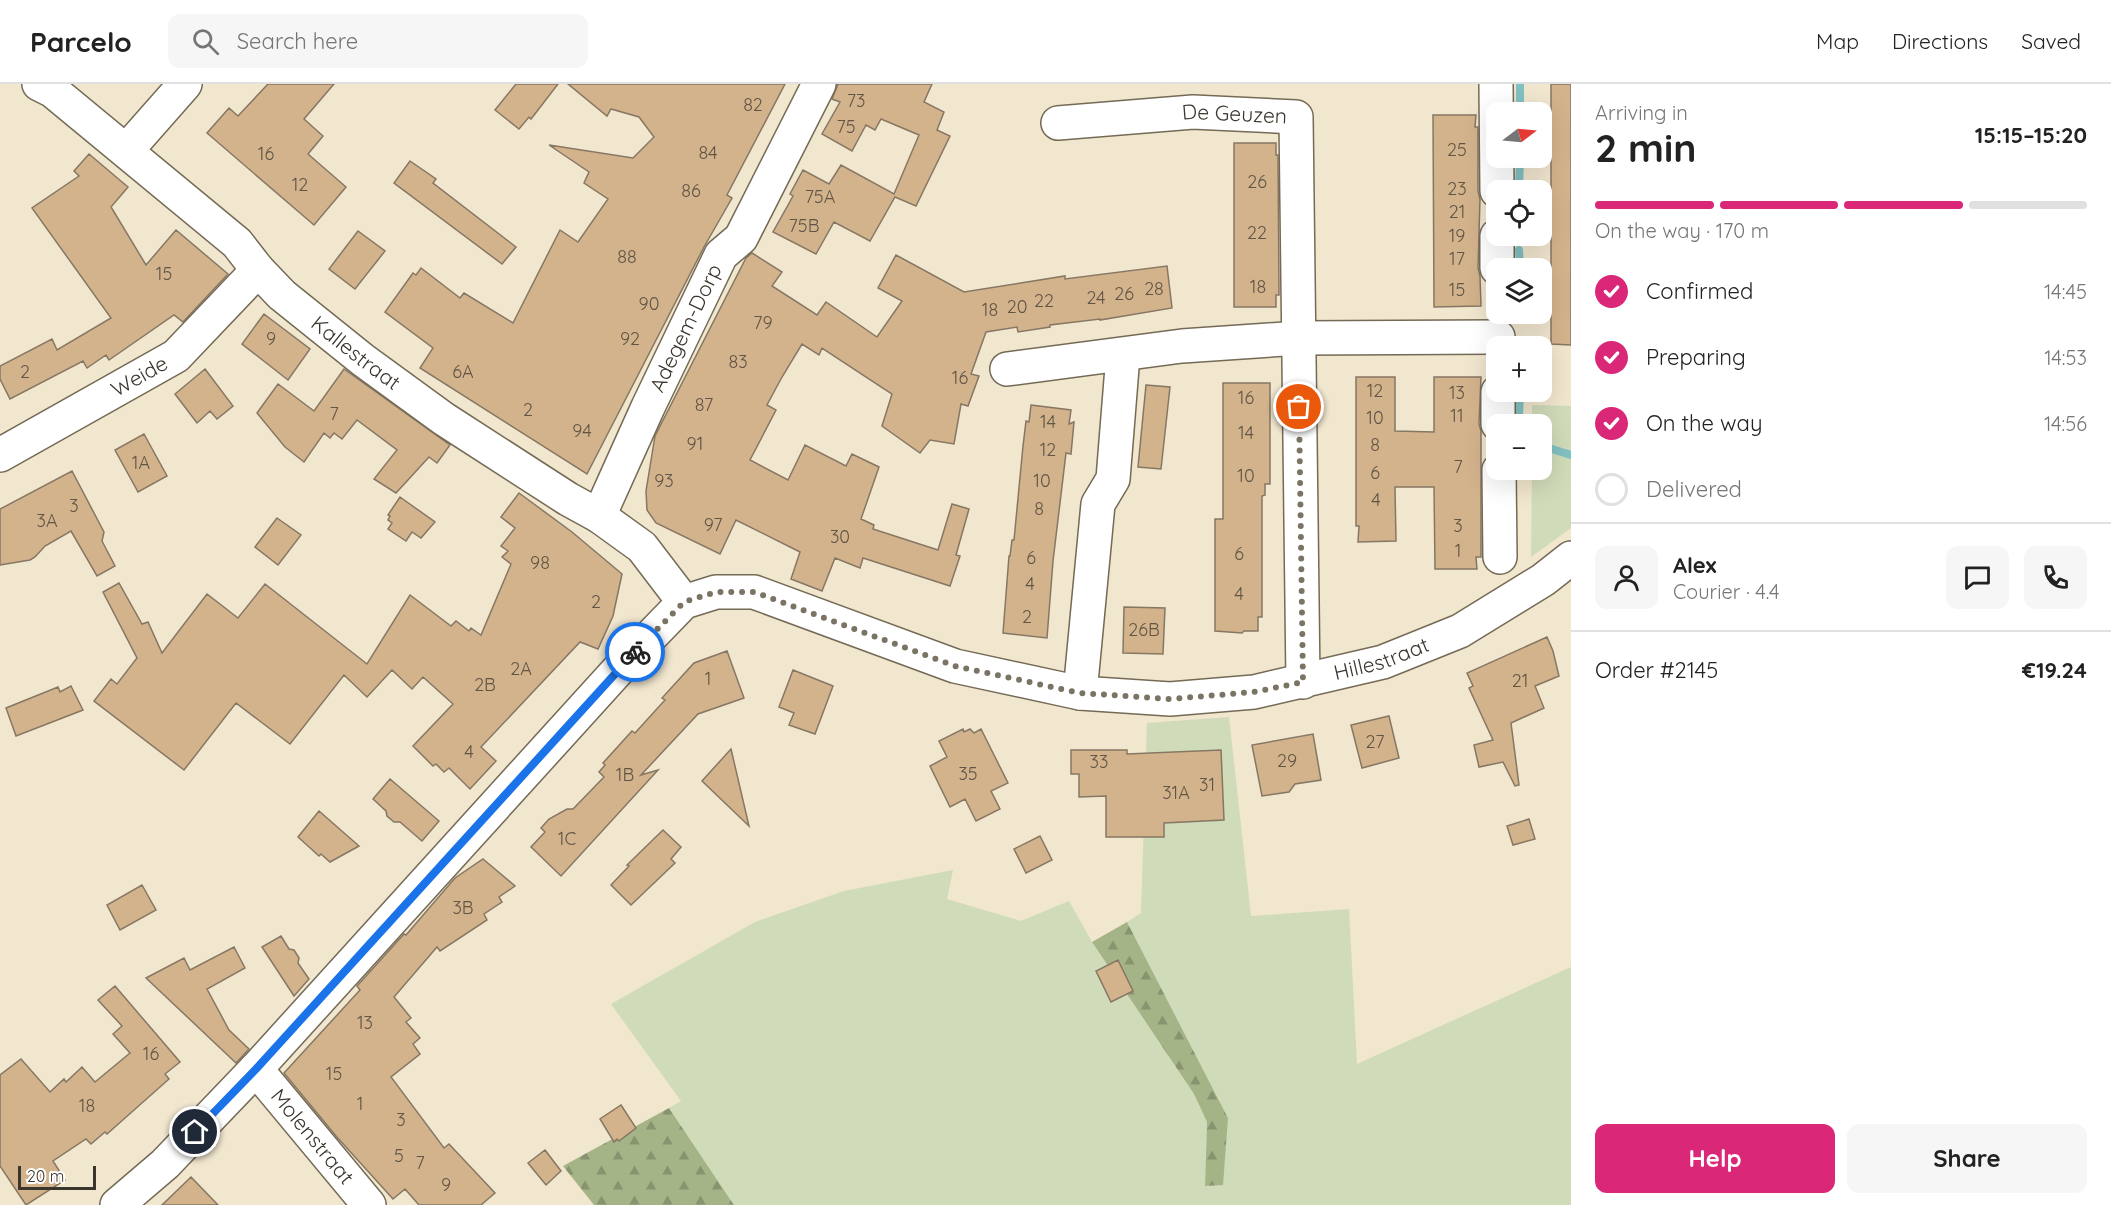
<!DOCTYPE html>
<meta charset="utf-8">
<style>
body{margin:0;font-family:Quicksand,sans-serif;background:#f6f6f6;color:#222;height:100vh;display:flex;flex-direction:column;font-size:22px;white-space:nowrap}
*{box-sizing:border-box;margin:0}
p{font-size:20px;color:#767676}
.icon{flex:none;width:33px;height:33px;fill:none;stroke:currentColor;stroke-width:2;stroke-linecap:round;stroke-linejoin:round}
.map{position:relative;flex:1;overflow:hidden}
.panel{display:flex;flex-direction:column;background:#fff;width:540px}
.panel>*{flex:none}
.needle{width:39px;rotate:74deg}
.fabs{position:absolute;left:1486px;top:18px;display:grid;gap:12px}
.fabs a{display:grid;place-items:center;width:66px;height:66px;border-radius:12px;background:#fff;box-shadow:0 6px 24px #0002;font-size:30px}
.scale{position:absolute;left:18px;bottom:15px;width:78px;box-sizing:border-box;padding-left:6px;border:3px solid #3b362d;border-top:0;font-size:16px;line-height:21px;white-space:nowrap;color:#3b362d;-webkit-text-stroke:4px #fff;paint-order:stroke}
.pin{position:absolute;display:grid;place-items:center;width:51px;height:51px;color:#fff;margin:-26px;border:3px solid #fff;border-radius:50%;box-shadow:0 2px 6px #0007}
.courier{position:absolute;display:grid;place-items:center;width:60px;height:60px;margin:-30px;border:4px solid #1a73e8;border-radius:50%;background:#fff;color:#222;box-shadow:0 2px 8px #0007}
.overview em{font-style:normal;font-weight:700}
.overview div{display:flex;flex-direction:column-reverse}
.overview{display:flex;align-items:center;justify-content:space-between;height:102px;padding:0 24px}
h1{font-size:39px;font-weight:700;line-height:45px}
.bar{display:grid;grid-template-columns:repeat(4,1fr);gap:9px 6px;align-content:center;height:72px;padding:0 24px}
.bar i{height:8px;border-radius:4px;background:#e0e0e0}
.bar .current{background:#db2777}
.bar p{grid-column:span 4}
.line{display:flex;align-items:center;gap:15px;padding:0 24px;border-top:2px solid #e0e0e0}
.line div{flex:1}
.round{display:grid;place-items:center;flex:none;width:63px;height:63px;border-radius:12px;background:#f6f6f6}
ol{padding:0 24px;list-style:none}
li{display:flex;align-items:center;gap:18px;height:66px}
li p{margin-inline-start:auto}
li .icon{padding:6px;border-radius:50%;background:#db2777;color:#fff;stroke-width:4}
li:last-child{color:#767676}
li i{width:33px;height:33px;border:3px solid #e0e0e0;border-radius:50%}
.primary-button{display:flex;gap:12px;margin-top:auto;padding:12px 24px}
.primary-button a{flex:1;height:69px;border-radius:12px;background:#db2777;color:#fff;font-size:24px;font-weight:700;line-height:69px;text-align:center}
.primary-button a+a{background:#f6f6f6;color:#222}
header{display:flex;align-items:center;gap:36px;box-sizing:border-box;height:84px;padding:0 30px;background:#fff;border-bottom:2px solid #e0e0e0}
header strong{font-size:28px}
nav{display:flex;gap:33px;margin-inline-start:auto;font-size:21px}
.search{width:420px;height:54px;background:#f6f6f6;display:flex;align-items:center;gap:15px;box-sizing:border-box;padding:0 21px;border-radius:12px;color:#767676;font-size:22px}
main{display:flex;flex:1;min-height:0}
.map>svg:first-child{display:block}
.green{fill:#d0dbb9}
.forest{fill:url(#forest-firs)}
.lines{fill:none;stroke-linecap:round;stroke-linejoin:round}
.stream{stroke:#82c1c2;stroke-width:8}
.building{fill:#d3b38c;stroke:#867764;stroke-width:1.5}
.minor-casing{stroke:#746a55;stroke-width:36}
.minor{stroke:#fff;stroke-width:33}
.done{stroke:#7b7465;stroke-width:6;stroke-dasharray:0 10.8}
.route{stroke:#1a73e8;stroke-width:8}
.labels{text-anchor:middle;stroke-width:5;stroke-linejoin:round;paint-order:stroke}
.number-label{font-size:18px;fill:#615545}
.street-label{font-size:21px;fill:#3b362d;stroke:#fff}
</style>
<header>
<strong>Parcelo</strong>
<div class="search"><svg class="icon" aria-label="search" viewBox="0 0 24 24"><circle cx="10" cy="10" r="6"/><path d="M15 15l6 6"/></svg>Search here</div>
<nav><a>Map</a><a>Directions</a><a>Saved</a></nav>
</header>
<main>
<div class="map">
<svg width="1571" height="1121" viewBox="0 0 1571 1121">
<defs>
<pattern id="forest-firs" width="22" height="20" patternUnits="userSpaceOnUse" patternTransform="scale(1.5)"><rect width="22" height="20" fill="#a5b487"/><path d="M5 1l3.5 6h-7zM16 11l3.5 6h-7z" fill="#88936f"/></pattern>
</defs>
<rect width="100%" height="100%" fill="#f1e6ce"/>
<!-- green -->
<path class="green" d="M1532 321 1571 322V444L1531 473 1532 386H1542V340H1532Z
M1229 633 1251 832 1349 825 1357 980 1571 883V1121H734L669 1024 681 1017 611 920 755 838 844 807 953 786 947 815 1021 837 1069 817 1092 858 1194 1010 1207 1038 1205 1102 1228 1034 1127 838 1141 829 1147 639Z"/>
<!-- forest -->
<path class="forest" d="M1127 838 1228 1034 1223 1101 1205 1102 1207 1038 1194 1010 1092 858Z
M669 1024 734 1121H594L563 1082Z"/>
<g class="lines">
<!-- stream -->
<path class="stream" d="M1520 28V0
M1519 106 1520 75
M1519 166 1520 184
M1520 308 1519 332 1526 340
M1542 362 1571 371"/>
</g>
<!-- building -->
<path class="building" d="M268 0H334L304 35 323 52 308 70 346 103 314 141 207 49 229 24 238 32Z
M516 0H558L531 35 529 33 519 45 495 26Z
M568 0H785L727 111 732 114 704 163 587 390 420 284 433 264 385 228 413 189 416 191 421 184 460 214 464 209 513 239 560 146 578 158 608 115 584 99 589 88 549 61 633 74 654 53 639 33 611 25 607 32Z
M838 0H932L924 18 944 28 937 46 950 52 916 122 895 113 870 157 834 138 816 170 773 148 793 112 790 110 803 86 829 100 841 81 894 110 919 51 881 35 875 46 866 41 852 67 822 50 840 18 832 15Z
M1551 0H1571V261L1551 260Z
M1433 31H1476L1475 43H1478V107L1480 115 1478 184 1480 192 1481 222 1434 223Z
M1234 59H1276V71H1278L1279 211H1276V223H1234Z
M89 70 128 103 111 123 146 181 176 146 228 190 183 238 174 231 109 276 106 271 87 284 83 277 10 315 0 295V282L52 255 57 266 111 234 32 124 79 92 74 87Z
M410 77 436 95 433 99 516 163 502 180 394 99Z
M358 147 385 167 355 205 329 185Z
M752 169 782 188 772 202 817 231 826 218 877 253 902 217 878 204 896 171 964 208 1065 192V195L1167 182 1172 224 1100 236V235L1050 241V243L1018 248 1017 243 986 248 971 290 979 292 968 322 961 320 954 360 930 356 920 369 882 342 892 310 822 264 819 271 802 260 782 293 767 321 776 326 750 376 788 396 805 361 846 382 852 370 879 383 861 435 874 441 873 445 938 466 952 420 969 425 956 471 960 472 950 502 863 474 860 484 835 474 822 507 791 495 800 468 736 436 720 470 656 439 647 426 646 407 655 352 746 174Z
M264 230 310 265 288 296 242 260Z
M205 285 233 322 217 335 210 327 197 339 175 310Z
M344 285 450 361 437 379 429 373 396 409 374 395 397 366 357 336 342 355 334 349 330 354 324 349 304 378 285 363 257 329 278 300 314 327Z
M1356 293H1395V347L1434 348V293H1481L1479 340 1481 347V473H1476L1477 485H1435L1434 403H1395L1396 457 1358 458 1359 442H1356Z
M1223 299H1270V400H1265V411L1262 412V533H1258V547H1244L1242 549 1215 547V435H1223Z
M1146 301 1170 303 1161 385 1138 383Z
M1031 321 1071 326 1069 340 1074 338 1071 370 1066 369 1053 477 1047 554 1003 549 1009 472H1010L1012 456H1014L1023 362 1026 337 1029 338Z
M144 350 167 392 138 408 115 366Z
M72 387 104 448 102 457 115 482 97 492 71 447 45 462 35 473 30 476 0 481V425Z
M519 409 572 448 622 490 613 532 598 565 580 558 481 663 496 677 470 705 449 684 444 688 436 680 433 682 413 662 453 620 423 593 412 605 392 586 367 613 344 591 290 660 236 619 184 686 94 617 111 595 117 600 137 574 103 508 119 499 142 540 148 538 162 569 207 510 238 534 265 500 367 580 410 511 451 542 456 537 469 547 471 544 481 551 511 480 502 473 508 467 501 462 515 444 501 433Z
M400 413 435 438 421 454 412 448 406 457 388 445 392 439 388 436 390 432 388 431Z
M277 434 301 451 278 481 255 463Z
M1124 523 1165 524 1163 570 1123 569Z
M1547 553 1553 567 1559 592 1535 602 1544 624 1511 639 1519 701 1515 702 1503 678 1479 683 1474 661 1493 656 1469 604 1473 602 1467 589Z
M727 567 744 614 698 630 641 691 658 686 561 792 531 763 545 748 541 744 549 735 567 725H573L604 693 599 688 605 681 603 679 632 647 635 649 665 616 662 614 694 579Z
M793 586 833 602 815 650 789 641 794 629 779 623Z
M71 602 83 626 16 652 6 624 58 603 60 608Z
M1389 632 1399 674 1362 684 1351 641Z
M963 645 964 648 970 645 974 649 981 645 1008 699 991 707 1000 725 976 737 965 715 950 723 930 682 947 673 939 657Z
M1313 650 1321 696 1295 700 1289 708 1262 712 1252 661Z
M731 665 749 742 702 697Z
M1071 666H1127V670L1221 666 1224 736 1164 739V753H1106V712L1079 713V690H1071Z
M390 695 439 737 422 757 400 738H394L387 732 386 727 373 715Z
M319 727 359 762 330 778 321 770 319 772 298 753Z
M1529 735 1535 755 1513 761 1507 742Z
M663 746 681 763 671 775 675 779 631 821 611 801 629 782 627 781Z
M1040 752 1052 776 1026 789 1014 765Z
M483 775 515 802 499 813 502 818 484 830 487 836 440 867 437 863 394 913 411 934 406 938 420 954 413 960 420 970 391 993 444 1064 449 1060 495 1109 481 1121H419L405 1105 393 1115 336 1052 284 989 360 906 357 902 404 850 406 851 455 794Z
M142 801 156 826 120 846 107 821Z
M281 852 289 865 294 866 299 874 298 879 309 895 294 912 262 863Z
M234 863 245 884 207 905 229 946 249 965 236 979 146 894 184 874 190 886Z
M1118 876 1133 907 1111 918 1096 887Z
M115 902 180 978 165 990 169 995 107 1050 105 1048 91 1060 86 1055 53 1077 65 1096 26 1121 0 1082V991L21 975 50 1008 64 995 66 998 82 983 95 998 130 969 113 950 122 942 98 916Z
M621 1021 636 1044 619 1057 617 1055 614 1058 600 1035Z
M545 1066 561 1087 546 1101 528 1079Z
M191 1093 218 1121H162Z"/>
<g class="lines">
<defs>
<g id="minor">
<path id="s1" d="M39 0 53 7 237 159 258 186 282 211 363 276 444 335 568 415 599 432 642 463 684 518"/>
<path d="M1496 0 1497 107"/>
<path id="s2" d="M1058 39 1193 28 1296 33 1303 598"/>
<path d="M126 67 185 0"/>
<path d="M1497 152V184"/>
<path d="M1007 285 1182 262 1299 254 1498 253"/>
<path d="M1498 308V340"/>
<path id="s3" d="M0 371 176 272 258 186"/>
<path d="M1499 386 1500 473"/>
<path id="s4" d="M599 432 648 323 721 171 741 154 819 0"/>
<path d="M1080 609 1098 420 1113 395 1123 271"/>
<path id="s5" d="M256 985 369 1121"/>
<path id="s6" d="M117 1121 165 1080 256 985 619 585 684 518 716 508H754L955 582 1080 609 1170 615 1254 608 1383 578 1460 547 1543 496 1571 474"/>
</g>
</defs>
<!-- minor casing -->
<use href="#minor" class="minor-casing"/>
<!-- minor -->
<use href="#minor" class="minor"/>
</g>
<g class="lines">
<!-- done -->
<path class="done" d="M635 568 684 518 716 508H754L955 582 1080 609 1170 615 1254 608 1303 598 1299 323"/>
<!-- route -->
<path class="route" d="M195 1048 256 985 635 568"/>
</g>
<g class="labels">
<!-- number labels -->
<g class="number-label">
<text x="856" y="23">73</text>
<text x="753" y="27">82</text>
<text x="846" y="49">75</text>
<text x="1457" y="72">25</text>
<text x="708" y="75">84</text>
<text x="266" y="76">16</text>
<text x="1257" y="104">26</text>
<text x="300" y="107">12</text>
<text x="1457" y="111">23</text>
<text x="691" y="113">86</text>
<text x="820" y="119">75A</text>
<text x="1457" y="134">21</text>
<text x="804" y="148">75B</text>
<text x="1257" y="155">22</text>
<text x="1457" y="158">19</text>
<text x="627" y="179">88</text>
<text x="1457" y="181">17</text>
<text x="164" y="196">15</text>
<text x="1258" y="209">18</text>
<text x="1154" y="211">28</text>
<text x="1457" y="212">15</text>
<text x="1124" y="216">26</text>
<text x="1096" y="220">24</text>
<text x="1044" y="223">22</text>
<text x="649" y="226">90</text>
<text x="1017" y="229">20</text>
<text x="990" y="232">18</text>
<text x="763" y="245">79</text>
<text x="271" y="261">9</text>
<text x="630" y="261">92</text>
<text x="738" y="284">83</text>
<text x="25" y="294">2</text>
<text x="463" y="294">6A</text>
<text x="960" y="300">16</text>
<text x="1375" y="313">12</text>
<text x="1457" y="315">13</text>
<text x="1246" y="320">16</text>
<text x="704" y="327">87</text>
<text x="528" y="332">2</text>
<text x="334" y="336">7</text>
<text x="1457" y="338">11</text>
<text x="1375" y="340">10</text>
<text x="1048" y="344">14</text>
<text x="582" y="353">94</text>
<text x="1246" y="355">14</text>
<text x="695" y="366">91</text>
<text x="1375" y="367">8</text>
<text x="1048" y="372">12</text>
<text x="141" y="385">1A</text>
<text x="1458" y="389">7</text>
<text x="1375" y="395">6</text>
<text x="1246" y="398">10</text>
<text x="664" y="403">93</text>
<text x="1042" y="403">10</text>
<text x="1376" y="422">4</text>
<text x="74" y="428">3</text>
<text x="1039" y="431">8</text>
<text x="47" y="443">3A</text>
<text x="713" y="447">97</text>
<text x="1458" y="448">3</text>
<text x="840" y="459">30</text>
<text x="1458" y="473">1</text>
<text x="1239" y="476">6</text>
<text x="1031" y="480">6</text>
<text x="540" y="485">98</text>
<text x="1030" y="506">4</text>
<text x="1239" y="516">4</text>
<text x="596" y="524">2</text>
<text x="1027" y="539">2</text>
<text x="1144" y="552">26B</text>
<text x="521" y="591">2A</text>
<text x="708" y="601">1</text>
<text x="1520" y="603">21</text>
<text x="485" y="607">2B</text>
<text x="1375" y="664">27</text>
<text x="469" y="674">4</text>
<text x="1287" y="683">29</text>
<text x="1099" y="684">33</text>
<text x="968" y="696">35</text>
<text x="625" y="697">1B</text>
<text x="1207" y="707">31</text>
<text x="1176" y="715">31A</text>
<text x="567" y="761">1C</text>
<text x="463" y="830">3B</text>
<text x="365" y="945">13</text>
<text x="151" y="976">16</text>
<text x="334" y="996">15</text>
<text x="360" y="1026">1</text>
<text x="87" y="1028">18</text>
<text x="401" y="1042">3</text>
<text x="399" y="1078">5</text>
<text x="420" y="1085">7</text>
<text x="446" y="1107">9</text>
</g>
<!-- street labels -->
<g class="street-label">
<text dy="7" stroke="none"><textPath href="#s2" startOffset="177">De Geuzen</textPath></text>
<text dy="7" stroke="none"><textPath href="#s4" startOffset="207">Adegem-Dorp</textPath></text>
<text dy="7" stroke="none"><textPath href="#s1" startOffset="417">Kallestraat</textPath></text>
<text dy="7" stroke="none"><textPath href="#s3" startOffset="160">Weide</textPath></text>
<text dy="7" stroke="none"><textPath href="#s6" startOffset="1548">Hillestraat</textPath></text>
<text dy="7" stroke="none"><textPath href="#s5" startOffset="88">Molenstraat</textPath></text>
</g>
</g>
</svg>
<div class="fabs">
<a><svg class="needle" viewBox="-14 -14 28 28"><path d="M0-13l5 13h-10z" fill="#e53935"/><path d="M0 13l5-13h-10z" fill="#767676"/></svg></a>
<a><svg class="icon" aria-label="locate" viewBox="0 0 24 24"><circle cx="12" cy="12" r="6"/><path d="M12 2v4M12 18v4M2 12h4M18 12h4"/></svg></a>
<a><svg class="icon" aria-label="layers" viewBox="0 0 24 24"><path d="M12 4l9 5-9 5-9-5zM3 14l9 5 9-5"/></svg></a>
<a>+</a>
<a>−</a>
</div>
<div class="scale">20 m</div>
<div class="pin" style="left:1299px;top:323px;background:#ea580c"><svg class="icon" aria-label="bag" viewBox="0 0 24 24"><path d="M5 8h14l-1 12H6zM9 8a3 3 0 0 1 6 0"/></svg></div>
<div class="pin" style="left:195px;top:1048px;background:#1f2937"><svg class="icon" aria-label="home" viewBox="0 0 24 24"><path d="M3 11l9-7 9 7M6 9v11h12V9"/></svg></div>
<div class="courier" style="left:635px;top:568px"><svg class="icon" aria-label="bike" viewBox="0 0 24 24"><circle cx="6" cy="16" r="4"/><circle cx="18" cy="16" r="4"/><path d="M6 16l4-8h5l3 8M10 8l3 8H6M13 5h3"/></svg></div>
</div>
<section class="panel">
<div class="overview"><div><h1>2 min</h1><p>Arriving in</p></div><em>15:15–15:20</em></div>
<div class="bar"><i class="current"></i><i class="current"></i><i class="current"></i><i></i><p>On the way · 170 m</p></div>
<ol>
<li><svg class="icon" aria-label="check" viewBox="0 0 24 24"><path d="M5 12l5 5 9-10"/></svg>Confirmed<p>14:45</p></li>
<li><svg class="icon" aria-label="check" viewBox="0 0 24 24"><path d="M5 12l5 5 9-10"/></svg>Preparing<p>14:53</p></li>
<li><svg class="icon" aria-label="check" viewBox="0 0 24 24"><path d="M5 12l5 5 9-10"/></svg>On the way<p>14:56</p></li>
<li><i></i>Delivered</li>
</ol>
<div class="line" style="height:108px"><a class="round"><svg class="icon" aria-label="person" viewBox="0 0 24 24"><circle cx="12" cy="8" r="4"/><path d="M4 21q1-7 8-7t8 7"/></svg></a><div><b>Alex</b><p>Courier · 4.4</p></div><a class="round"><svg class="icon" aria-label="chat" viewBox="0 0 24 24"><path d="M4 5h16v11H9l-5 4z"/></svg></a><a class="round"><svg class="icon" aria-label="phone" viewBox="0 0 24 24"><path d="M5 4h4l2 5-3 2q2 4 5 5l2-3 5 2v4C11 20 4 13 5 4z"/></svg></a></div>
<div class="line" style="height:78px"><div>Order #2145</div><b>€19.24</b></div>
<div class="primary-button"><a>Help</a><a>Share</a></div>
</section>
</main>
